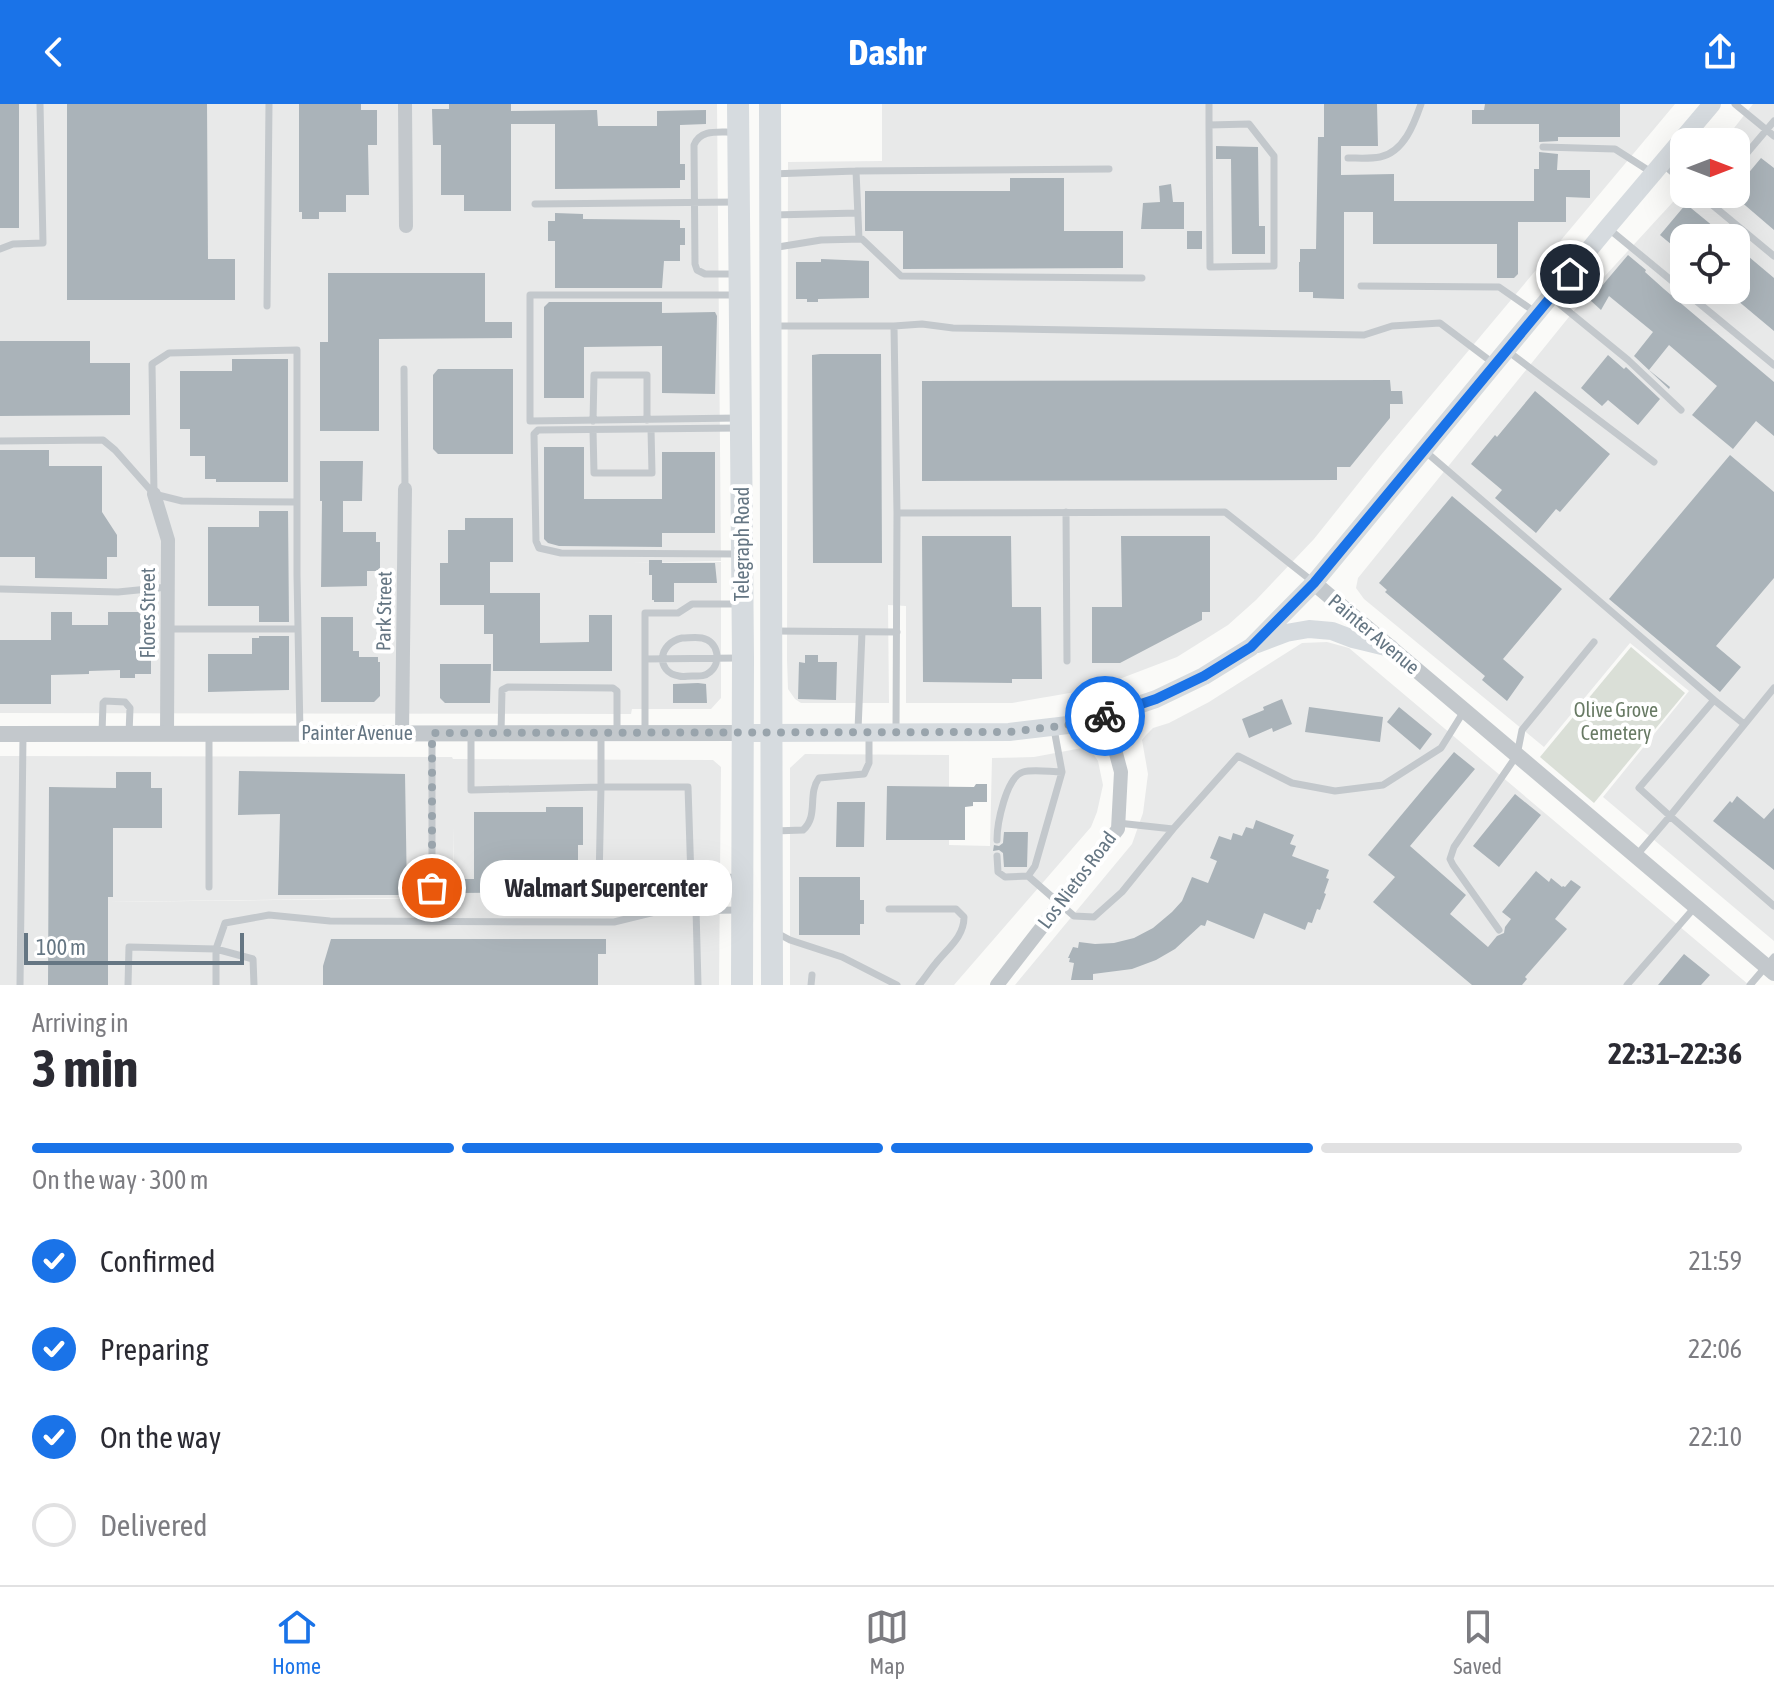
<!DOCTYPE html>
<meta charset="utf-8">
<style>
body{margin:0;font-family:"Asap Condensed",sans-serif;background:#f2f2f3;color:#2b2b33;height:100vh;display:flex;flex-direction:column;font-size:30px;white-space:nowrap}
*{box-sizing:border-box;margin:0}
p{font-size:26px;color:#7c7c81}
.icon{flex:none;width:44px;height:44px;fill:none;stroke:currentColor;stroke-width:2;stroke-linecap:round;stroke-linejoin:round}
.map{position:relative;height:881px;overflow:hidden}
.panel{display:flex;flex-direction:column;background:#fff;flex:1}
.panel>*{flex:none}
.needle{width:52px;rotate:90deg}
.controls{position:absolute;left:1670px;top:24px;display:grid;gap:16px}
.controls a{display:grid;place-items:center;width:80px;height:80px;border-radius:16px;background:#fff;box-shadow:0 8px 32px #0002;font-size:40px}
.scale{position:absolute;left:24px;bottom:20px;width:220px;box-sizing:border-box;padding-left:8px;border:4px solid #657683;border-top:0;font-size:22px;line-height:28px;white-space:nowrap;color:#657683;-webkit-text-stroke:6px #fff;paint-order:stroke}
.pin{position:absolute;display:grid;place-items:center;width:68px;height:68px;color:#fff;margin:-34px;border:4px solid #fff;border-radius:50%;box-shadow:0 2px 8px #0007}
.courier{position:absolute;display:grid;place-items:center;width:80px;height:80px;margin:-40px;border:6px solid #1a73e8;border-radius:50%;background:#fff;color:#222;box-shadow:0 2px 10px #0007}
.bubble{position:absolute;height:56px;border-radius:24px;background:#fff;box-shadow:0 8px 32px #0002;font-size:26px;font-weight:700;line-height:56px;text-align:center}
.head em{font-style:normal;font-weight:700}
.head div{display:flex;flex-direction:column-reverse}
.head{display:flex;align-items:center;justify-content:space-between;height:136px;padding:0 32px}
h1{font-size:52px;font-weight:700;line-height:60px}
.bar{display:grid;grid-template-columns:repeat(4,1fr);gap:12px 8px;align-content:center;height:96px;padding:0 32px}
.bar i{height:10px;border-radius:6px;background:#e1e1e2}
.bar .on{background:#1a73e8}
.bar p{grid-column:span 4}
ol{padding:0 32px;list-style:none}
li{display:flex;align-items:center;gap:24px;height:88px}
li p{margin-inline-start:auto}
li .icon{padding:8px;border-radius:50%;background:#1a73e8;color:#fff;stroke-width:4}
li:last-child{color:#7c7c81}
li i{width:44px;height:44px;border:4px solid #e1e1e2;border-radius:50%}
header{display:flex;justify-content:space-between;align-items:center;height:104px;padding:0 32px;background:#1a73e8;color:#fff;font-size:36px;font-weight:700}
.dock{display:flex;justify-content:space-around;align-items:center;height:112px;border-top:2px solid #e1e1e2;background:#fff;font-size:22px;color:#7c7c81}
.dock a{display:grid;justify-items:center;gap:4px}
.dock .on{color:#1a73e8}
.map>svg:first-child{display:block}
.built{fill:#e8e9e9;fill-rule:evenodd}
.green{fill:#dadfd7}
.building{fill:#aab3b9}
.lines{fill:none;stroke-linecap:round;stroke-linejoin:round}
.service{stroke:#c3c8cc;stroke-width:7}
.minor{stroke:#c3c8cc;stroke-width:14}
.tertiary{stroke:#c3c8cc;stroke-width:16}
.secondary{stroke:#d6dbdf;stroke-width:18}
.primary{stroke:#d6dbdf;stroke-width:22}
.done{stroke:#99a4ac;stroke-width:8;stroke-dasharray:0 14.4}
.route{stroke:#1a73e8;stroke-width:10}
.labels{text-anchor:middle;stroke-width:8;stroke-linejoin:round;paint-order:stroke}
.street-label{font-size:20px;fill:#657683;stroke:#fff}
.park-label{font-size:20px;fill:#687a64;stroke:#fff}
</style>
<header><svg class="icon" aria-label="back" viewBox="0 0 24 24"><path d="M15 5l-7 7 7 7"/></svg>Dashr<svg class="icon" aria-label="share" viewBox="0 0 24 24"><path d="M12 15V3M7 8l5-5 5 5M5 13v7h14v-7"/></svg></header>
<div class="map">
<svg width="1774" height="881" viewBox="0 0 1774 881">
<rect width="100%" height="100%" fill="#fafaf8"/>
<!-- built -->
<path class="built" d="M0 0H717L721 457 631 459 721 458V594L711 605H632L631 610 0 609Z
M882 0H1675L1381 351 1314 435 1256 496 1228 521 1177 553 1093 585 1012 599H906V502L888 501 889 599H801L795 595 788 585 787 556 788 58 882 57Z
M1753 0H1774V837L1603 693 1689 587 1630 539 1544 643 1364 495 1356 484 1358 474 1581 198 1684 86V90H1736V38H1723ZM1684 134H1736V186H1684Z
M1327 538 1349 544 1749 881H1015L1132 740 1143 709 1148 670 1142 636 1146 631 1153 624 1169 619 1209 598 1302 539Z
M1082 644 1092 648 1098 657 1103 681 1097 708 1091 723 954 881H790V664L805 650 949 651V741L990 742 992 654 1034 653Z
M0 652 452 653 453 655 713 656 721 663 719 881H0ZM453 722 454 794 109 798 453 793Z"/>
<!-- green -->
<path class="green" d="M1631 543 1685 589 1594 699 1540 653Z"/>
<!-- building -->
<path class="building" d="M0 0H19V124H0Z
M67 0H207L208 155H235V196H67Z
M299 0H361V6H377V41H368L369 91H346V108H319V115H302V108H299Z
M449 0H511V7L597 6 598 22H657V7L706 6V20L680 21V60H685V76H680V84L555 85V20H511V107H464V91H441V41H433L432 5H449Z
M1324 0H1377L1378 42H1341V71L1394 70V97H1534V65H1539V48L1558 50 1557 66H1590V94L1566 93V118H1518V170L1514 174H1497V140H1373V108H1344V195L1313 194V188H1299V158H1300V145H1316L1318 33H1324Z
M1485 0H1620V33H1558V37L1539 38V20H1472V6H1484Z
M1216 42 1258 43 1259 122H1265V150H1232L1231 55H1216Z
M1761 54 1774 64V126L1732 90H1736V84Z
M1010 74H1064V127H1123V164L903 165V127H865V87H1010Z
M1171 80 1173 98H1184V125H1141L1143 99 1160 98 1159 82Z
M1686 100 1708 118 1727 134H1684V151L1660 131Z
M555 109 583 110V115L680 116V124H685V141H680V157H664L662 184H555V137H548V117H555Z
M1187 127H1202V145H1187Z
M1736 142 1774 174V227L1725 186H1736Z
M1628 151 1646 166 1645 168 1664 185 1774 278V332L1756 317 1733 345 1692 311 1717 282 1669 241 1649 266 1670 283 1669 285 1634 252 1653 228 1609 192 1601 206 1590 196Z
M821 155 869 157V194L818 195V198H807V195H796V158H821Z
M328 169H485V218H512V234L379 235V327H320V238H328Z
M549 198H662V209L715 208 717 212 715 290 662 289V242L584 243V294H544V203Z
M0 237H90V259H130V311L0 312Z
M820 250H881L882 459H813L812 251Z
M1608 251 1624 265 1626 263 1660 295 1638 321 1608 296 1602 302 1581 284Z
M232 255H288V378H216V375H205V352H190V325H180V267H232Z
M438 265H513V350H438L433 345V271Z
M1390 276 1391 287H1402L1403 300H1390V314L1350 363H1337V376L922 377V277Z
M1535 287 1610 350 1560 408 1556 405 1536 429 1495 394 1502 386 1471 360 1495 331 1497 333Z
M544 343H584V395H662V348H715V429H662V443L559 442 548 439 544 435Z
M0 346H49V362H102V408L117 431V453H107V475L35 474V453H0Z
M1730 351 1774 388V474L1716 542 1741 563 1720 588 1609 495Z
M320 357H363L362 397H343V428H376V438H380V467H367V482L321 483 322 397H320Z
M1452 392 1562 485 1503 555 1524 573 1507 597 1482 576 1485 572 1385 488 1387 486 1379 479Z
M259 407H288L289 518H259V502H208V423H259Z
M465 414H513V458H490V489H540V539L589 538V511H612V567H493V530H484V501H440V459H448V426H465Z
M922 432H1011L1012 503H1041L1042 575H1012V579L923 578Z
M1121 432H1210V508H1202V516L1120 559H1092V503H1122Z
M649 456H662V459H715L717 479H674V498H654V496H652V471H649Z
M51 508H72V521H108V508H151V570H135V574H120V566L89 567V570L51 571V600H0V536H51Z
M321 513H353V547H359V553H378V558H380V592L374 598H321Z
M259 532H289V586L208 588V550H252V534H259Z
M805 551H818V558H837L836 596 798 595 799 558 805 559Z
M440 560H491L490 599H445L440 594Z
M698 579 706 580 707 599H673V580Z
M1282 595 1292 620 1273 628 1272 624 1249 634 1242 615 1264 606 1263 603Z
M1309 603 1383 613 1380 638 1305 628Z
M1399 603 1432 630 1420 646 1387 618Z
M1454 648 1475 665 1410 742 1466 791 1450 810 1488 843 1497 832 1504 829 1505 823 1511 815 1502 808 1536 767 1549 778 1551 774 1562 783 1563 782 1565 783 1571 776 1581 783 1555 815 1567 825 1525 873 1527 875 1522 881H1472L1373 798 1395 773 1368 751Z
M239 667 405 670 407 791H278L280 710 238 711Z
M116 668H151V684H162V724H113V793H108V881H48L49 683 116 684Z
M976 680H987V698H973V702L965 703V736H886L887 682 974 683Z
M1515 690 1541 711 1499 763 1473 742Z
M1737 692 1764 715 1774 704V766L1713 717 1730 697 1732 699Z
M837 698H865L864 743H836Z
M546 703H583V741H578V788L459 789V775H474V708H546Z
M1256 716 1294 731 1290 740 1296 742 1292 752 1329 766 1326 774 1329 775 1324 789 1326 790 1320 806 1317 805 1312 819 1308 818 1305 826 1264 809 1254 835 1207 816 1205 822 1201 821 1175 845 1156 856 1132 865 1093 870V876H1071L1074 859 1069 858 1070 854H1068L1073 843 1078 844 1079 838 1095 840 1114 839 1134 834 1153 824 1172 808 1182 797 1192 773 1208 779 1217 757 1210 754 1219 732 1231 736 1233 729 1242 732 1246 723 1253 725Z
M1004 728H1028L1027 763H1004L1003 749 999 746 993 747 994 741 999 742 1003 739Z
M799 773H860V796H864V820H860V831H799Z
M331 835H606V850H598V881H323V862Z
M1684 850 1710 871 1701 881H1658Z"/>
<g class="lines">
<!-- service -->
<path class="service" d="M1209 0V21L1210 163 1274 162V52L1249 20 1209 21
M1735 0 1774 32
M736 28C720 29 701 24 694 41L695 160 697 166 705 170H737
M1543 43 1615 45 1651 68
M1348 54C1358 54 1370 55 1380 53 1404 48 1414 20 1421 0
M1664 61 1684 78
M1736 62 1774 17
M856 67 859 135
M771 70 856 67 1109 65
M1699 90 1774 152
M535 100 737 98
M773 111 858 109
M1609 125 1774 261
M772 144 821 136 862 135 901 172 1142 174
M0 145 13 140 43 139 40 0
M1361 182 1499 183 1535 208
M735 191H530V317L738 314
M1551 193 1628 256 1681 306
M267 202 269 0
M773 222H894L897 409 1225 408 1312 477
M894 222 922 220 953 224 1364 231 1392 222 1440 219 1493 259
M1509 248 1654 358
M404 265 405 385
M593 317 594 271H647V316
M593 326 594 369H652L651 325
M0 337 103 336 115 346 154 390 182 397 297 398
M1426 348 1714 596 1639 684 1670 712 1774 584
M154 390 152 260 169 249 297 246V471L300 629
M1066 408 1067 557
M738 450 561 449 539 444 536 437 534 330 538 326 739 324
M0 485 118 488 168 483
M168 525H298
M774 527 897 528
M682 534C688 534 696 533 702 534 718 537 722 558 710 568 704 573 699 572 692 572 687 572 683 573 679 572 655 568 658 539 682 534Z
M645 555 739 554
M1714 596 1744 620
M858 626 862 528
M896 626 897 409
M645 627V509H678L692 500H740
M102 629 103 599 105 597 125 598 130 604 129 630
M501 629 502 586 508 583 613 584 617 587V629
M471 631V686L601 683 599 778 738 773
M601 631V683H688L691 775
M1173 725 1238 652 1292 679 1335 687 1383 681 1441 644 1464 607
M774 727 803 726C819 712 807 690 819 674L864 670 869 659V632
M997 736C997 720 1006 673 1023 668 1034 665 1050 668 1062 668
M997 752 998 768 1005 773 1028 772 1074 812 1094 813 1122 788 1173 725 1118 719
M1636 752 1670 712 1774 802
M1028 772 1035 762 1062 668 1054 625
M209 783V632
M432 784V631
M696 805 698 881
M889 805H956L964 813C964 833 948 844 936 859 930 866 925 874 919 881
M1499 826 1453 761 1450 755 1454 743 1517 651 1522 626 1594 538
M775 828 790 836 842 853 897 881
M20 881 23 632
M128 881 129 843 216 845 253 855 254 881
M216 881V845L225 819 269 811 330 817 614 818 659 807 741 806
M811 881 812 871
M1627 881 1695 803
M1750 881 1774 853"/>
<!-- minor -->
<path class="minor" d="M405 0 406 122
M154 390 168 436 167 630
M402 629 405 385
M997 881 1118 725 1121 668 1106 612"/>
<!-- tertiary -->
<path class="tertiary" d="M1314 479 1774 869
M0 630 743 629"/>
<!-- secondary -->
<path class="secondary" d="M1257 540 1286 529 1309 525 1332 527 1353 535 1390 544
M743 629 1009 628 1068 621 1106 612 1156 595 1204 572 1251 543 1314 479 1607 124 1712 0"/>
<!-- primary -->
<path class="primary" d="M738 0 743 554 742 881
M770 0 772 881"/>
</g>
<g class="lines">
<!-- done -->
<path class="done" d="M432 784V629L1009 628 1068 621 1105 612"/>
<!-- route -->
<path class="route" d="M1105 612 1156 595 1204 572 1251 543 1314 479 1570 170"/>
</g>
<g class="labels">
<!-- street labels -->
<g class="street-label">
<text transform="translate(742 440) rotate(-90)" y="7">Telegraph Road</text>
<text transform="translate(384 507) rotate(-89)" y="7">Park Street</text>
<text transform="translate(148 509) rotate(-90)" y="7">Flores Street</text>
<text transform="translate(1374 530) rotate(40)" y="7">Painter Avenue</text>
<text x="357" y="636">Painter Avenue</text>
<text transform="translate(1077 776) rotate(-53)" y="7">Los Nietos Road</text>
</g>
<!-- park labels -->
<g class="park-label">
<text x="1616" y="613">Olive Grove<tspan x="1616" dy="23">Cemetery</tspan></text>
</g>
</g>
</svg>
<div class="controls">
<a><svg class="needle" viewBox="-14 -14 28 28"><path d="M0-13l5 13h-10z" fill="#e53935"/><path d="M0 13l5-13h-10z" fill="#7c7c81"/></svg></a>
<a><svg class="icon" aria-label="locate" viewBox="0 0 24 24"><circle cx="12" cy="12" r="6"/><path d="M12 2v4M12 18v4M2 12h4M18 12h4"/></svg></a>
</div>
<div class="scale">100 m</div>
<div class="pin" style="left:432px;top:784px;background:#ea580c"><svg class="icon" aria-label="bag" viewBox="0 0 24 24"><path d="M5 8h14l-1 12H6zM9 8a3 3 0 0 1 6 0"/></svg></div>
<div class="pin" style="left:1570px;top:170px;background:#1f2937"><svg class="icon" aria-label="home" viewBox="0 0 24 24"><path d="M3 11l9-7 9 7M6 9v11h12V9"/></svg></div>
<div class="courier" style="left:1105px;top:612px"><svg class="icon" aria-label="bike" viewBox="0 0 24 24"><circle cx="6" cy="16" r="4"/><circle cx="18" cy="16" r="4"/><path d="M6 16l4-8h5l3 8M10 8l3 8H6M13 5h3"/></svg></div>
<div class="bubble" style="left:480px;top:756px;width:252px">Walmart Supercenter</div>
</div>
<section class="panel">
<div class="head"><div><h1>3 min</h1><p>Arriving in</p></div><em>22:31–22:36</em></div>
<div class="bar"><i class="on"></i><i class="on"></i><i class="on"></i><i></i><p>On the way · 300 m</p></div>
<ol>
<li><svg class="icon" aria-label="check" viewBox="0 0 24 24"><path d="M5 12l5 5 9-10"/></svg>Confirmed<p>21:59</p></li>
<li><svg class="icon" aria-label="check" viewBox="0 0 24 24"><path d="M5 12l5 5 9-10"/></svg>Preparing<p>22:06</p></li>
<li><svg class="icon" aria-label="check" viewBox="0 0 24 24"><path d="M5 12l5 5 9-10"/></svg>On the way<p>22:10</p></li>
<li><i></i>Delivered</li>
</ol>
</section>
<nav class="dock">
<a class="on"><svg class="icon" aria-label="home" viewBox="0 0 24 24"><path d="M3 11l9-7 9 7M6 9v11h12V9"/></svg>Home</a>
<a><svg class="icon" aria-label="map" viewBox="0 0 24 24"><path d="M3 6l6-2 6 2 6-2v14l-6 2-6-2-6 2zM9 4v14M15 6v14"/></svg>Map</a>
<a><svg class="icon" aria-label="saved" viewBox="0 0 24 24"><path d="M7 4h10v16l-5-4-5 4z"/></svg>Saved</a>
</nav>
